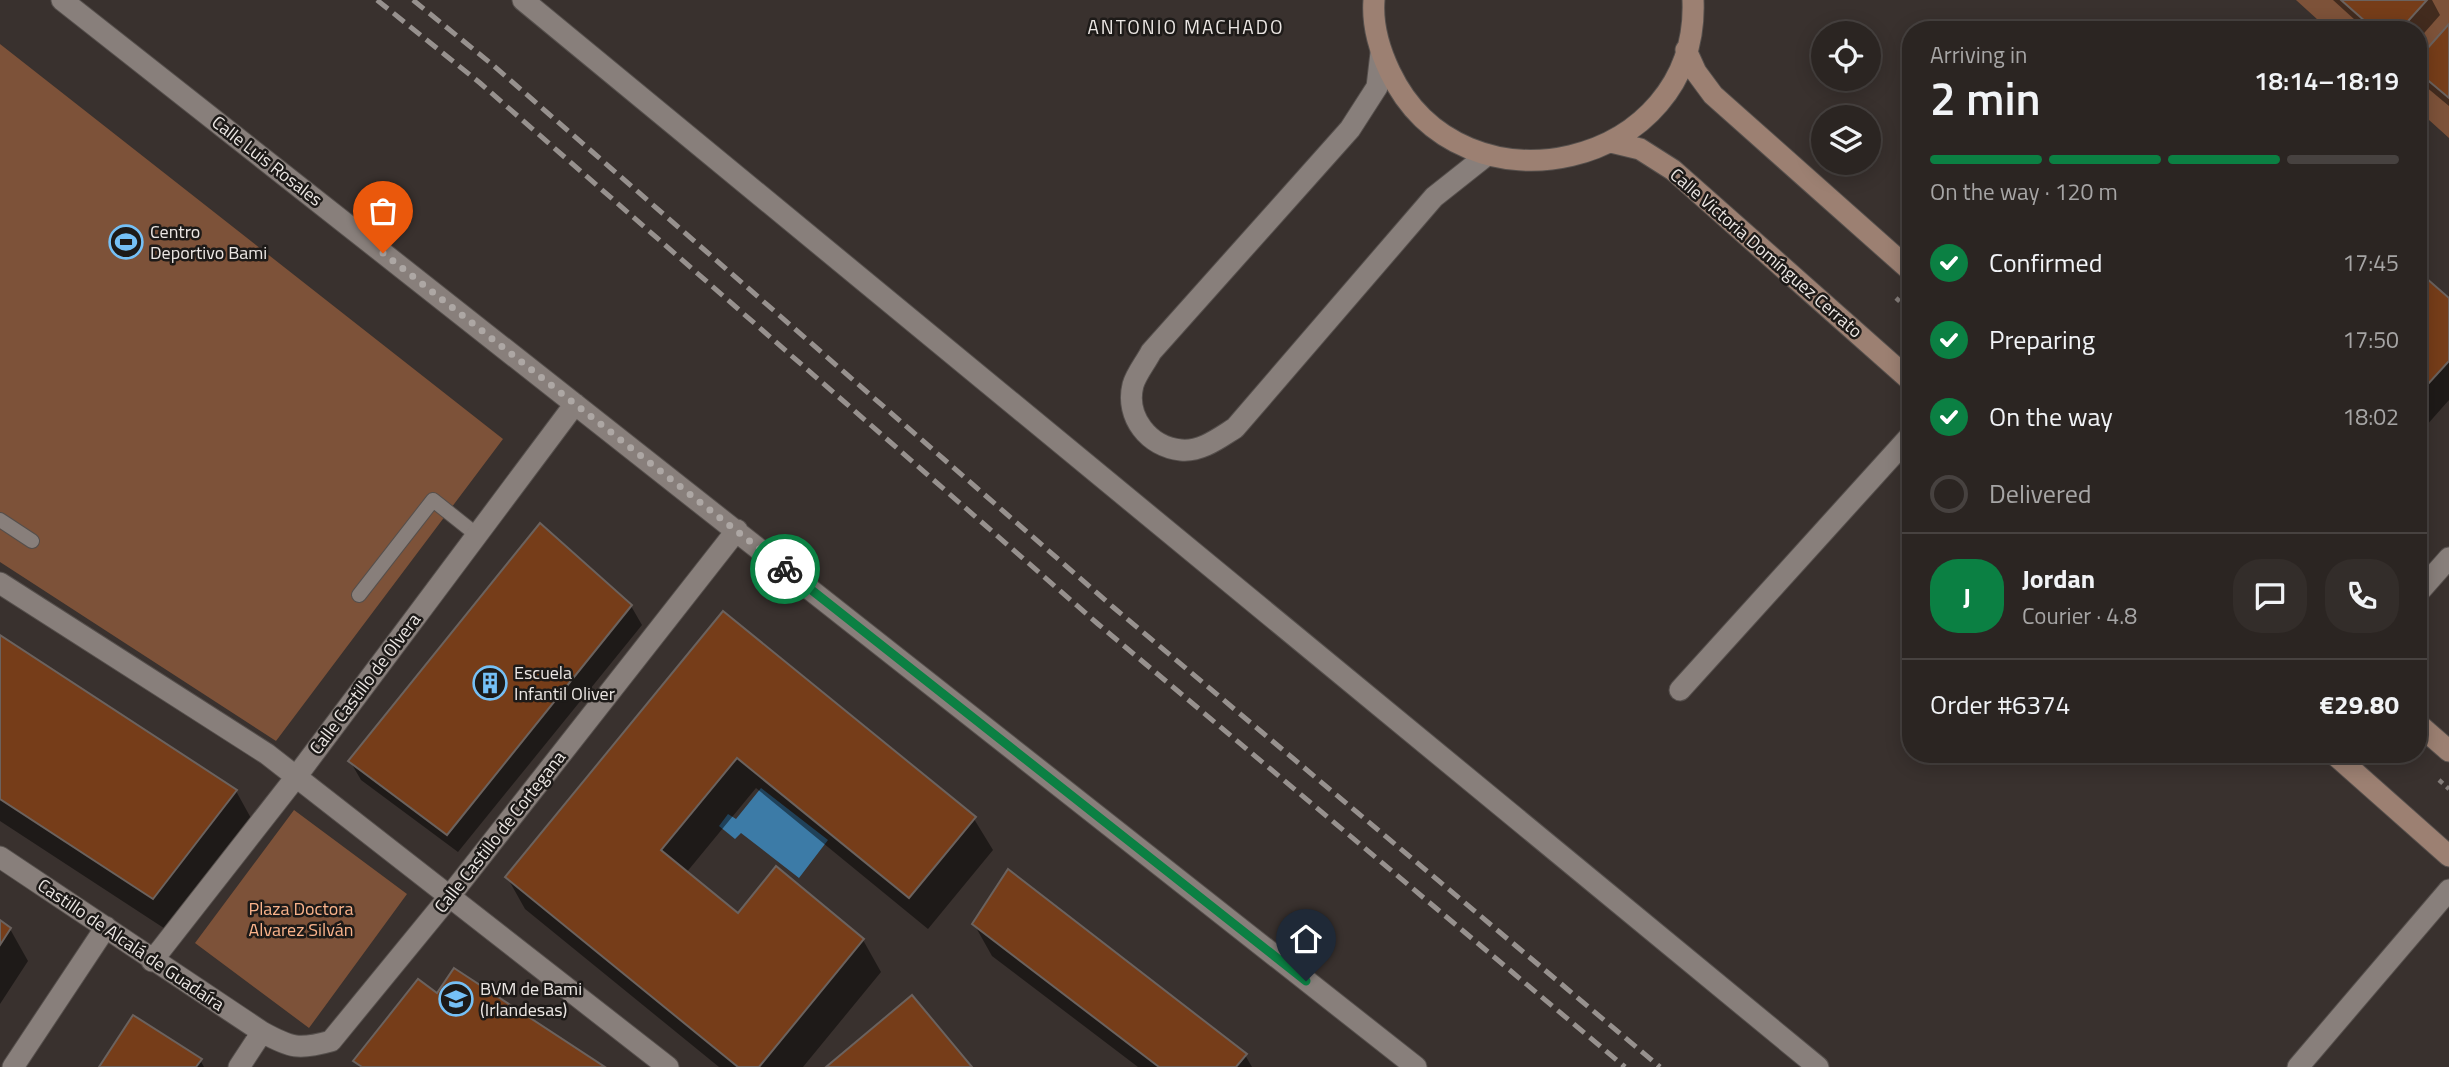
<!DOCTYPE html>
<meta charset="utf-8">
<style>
body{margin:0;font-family:"Titillium Web",sans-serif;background:#332d2a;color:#f1f3f6;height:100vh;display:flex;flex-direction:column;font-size:26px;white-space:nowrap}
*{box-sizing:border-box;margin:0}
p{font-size:23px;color:#a6a5a5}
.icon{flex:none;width:38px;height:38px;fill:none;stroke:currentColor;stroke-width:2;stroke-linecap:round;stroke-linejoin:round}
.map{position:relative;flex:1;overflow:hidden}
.details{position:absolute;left:1902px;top:21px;width:525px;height:742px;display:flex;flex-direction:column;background:#2b2522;border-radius:28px;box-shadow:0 4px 18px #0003,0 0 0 2px #474240}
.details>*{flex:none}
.buttons{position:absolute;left:1811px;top:21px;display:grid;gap:14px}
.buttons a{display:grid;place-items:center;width:70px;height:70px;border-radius:50%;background:#2b2522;box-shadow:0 4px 18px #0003,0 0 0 2px #474240;font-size:35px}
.pin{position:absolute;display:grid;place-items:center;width:60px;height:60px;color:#fff;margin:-72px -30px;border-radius:50% 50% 50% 0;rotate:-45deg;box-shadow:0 0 7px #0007}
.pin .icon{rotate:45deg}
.courier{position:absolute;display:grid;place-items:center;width:70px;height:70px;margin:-35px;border:5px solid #0b8043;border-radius:50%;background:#fff;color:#222;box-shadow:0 2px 9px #0007}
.overview em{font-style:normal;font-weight:600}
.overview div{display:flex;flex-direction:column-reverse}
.overview{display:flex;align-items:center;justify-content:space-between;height:119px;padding:0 28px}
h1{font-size:46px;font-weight:600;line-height:52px}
.bar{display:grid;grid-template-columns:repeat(4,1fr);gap:10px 7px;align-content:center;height:84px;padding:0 28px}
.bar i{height:9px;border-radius:5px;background:#474240}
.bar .on{background:#0b8043}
.bar p{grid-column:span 4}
.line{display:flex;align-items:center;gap:18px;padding:0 28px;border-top:2px solid #474240}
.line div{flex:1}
.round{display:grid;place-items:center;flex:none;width:74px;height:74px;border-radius:28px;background:#332d2a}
ol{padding:0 28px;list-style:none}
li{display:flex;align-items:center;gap:21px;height:77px}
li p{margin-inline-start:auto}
li .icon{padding:7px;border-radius:50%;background:#0b8043;color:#fff;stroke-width:4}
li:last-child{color:#a6a5a5}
li i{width:38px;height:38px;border:4px solid #474240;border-radius:50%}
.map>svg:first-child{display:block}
.green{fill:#7d5239}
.water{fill:#3c7ba7}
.shadow{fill:#0007}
.building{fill:#763d19;stroke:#6b625e;stroke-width:2}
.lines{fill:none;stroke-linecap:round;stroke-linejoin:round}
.lane-casing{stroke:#554f4c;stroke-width:16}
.street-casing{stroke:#554f4c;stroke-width:23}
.secondary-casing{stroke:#554f4c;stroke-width:23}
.path{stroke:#837c79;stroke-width:4.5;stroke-dasharray:5 5;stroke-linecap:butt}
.lane{stroke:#887f7b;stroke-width:14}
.street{stroke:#887f7b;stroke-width:21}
.secondary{stroke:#9c8072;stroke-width:21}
.rail{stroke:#97918e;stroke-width:5;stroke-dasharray:14 7;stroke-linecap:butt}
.done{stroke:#ada7a4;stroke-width:7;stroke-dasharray:0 12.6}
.route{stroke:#0b8043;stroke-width:9}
.labels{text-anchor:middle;stroke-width:5;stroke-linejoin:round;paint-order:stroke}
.street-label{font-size:18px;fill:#ece7e4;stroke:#1d1a18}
.poi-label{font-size:18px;fill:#ece7e4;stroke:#1d1a18;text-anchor:start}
.park-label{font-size:18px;fill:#fab38b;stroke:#1d1a18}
.neighbourhood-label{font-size:19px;letter-spacing:2px;fill:#ece7e4;stroke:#1d1a18}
</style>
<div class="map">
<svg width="2449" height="1067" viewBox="0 0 2449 1067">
<rect width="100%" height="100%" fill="#39312e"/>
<!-- green -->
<path class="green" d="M2296 0H2449V138L2419 111 2418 30H2329Z
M0 44 503 439 276 741 0 562Z
M294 810 407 894 309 1028 195 943Z"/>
<!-- water -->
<path class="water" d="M761 788 828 840 799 878 741 833 735 839 719 826 728 814 736 819Z"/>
<!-- shadow -->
<path class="shadow" d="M2333 0H2432L2440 15 2418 40V30H2366Z
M2449 26V106L2425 86 2418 74V62Z
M2418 273 2449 300V400L2418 435Z
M631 606 642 625 458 852 361 780 350 761Z
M723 614 974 819 993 850 928 929 756 788 686 873 738 916 863 940 881 972 803 1067H719L525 909 507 877Z
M0 637 236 791 257 829 176 936 0 821Z
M0 923 10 929 28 961 0 1004Z
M974 924 1245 1055 1252 1067H1138L992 956Z
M200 1060 204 1067H101Z"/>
<!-- building -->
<path class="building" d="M2341 0H2427L2400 30H2375Z
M2449 24V98L2418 72V59Z
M2418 271 2449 298V361L2418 395Z
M540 523 632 605 447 835 348 761Z
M723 611 976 817 909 898 737 758 661 850 738 913 776 866 864 939 759 1067H738L505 877Z
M0 635 237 790 153 899 0 799Z
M1008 869 1247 1054 1236 1067H1159L972 924Z
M0 920 11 928 0 945Z
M454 968 605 1067H362L353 1061 418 979 437 993Z
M912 995 972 1067H826Z
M133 1015 202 1059 196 1067H99Z"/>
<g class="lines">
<defs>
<path id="lane" d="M0 520 32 541
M359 595 433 500 477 535"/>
<path id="street" d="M62 0 1416 1067
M523 0 1818 1067
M1381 53 1377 87 1350 129 1151 352C1146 362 1136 374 1133 385 1125 417 1149 447 1181 450 1201 452 1219 438 1235 428L1434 197 1487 155
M0 583 267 754 668 1067
M2418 593 2449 558
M1680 690 1911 435
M0 857 262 1032C291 1048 299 1050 331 1041L449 897 737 530
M152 961 296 777 575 404
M13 1067 106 927
M239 1067 262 1032
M2298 1067 2449 890"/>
<path id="secondary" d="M1374 0C1372 25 1379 49 1390 72 1462 223 1700 168 1693 0
M1686 50 1696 72 1713 95 1911 271
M1611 142 1640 149 1673 170 1911 381
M2418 724 2449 751
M2334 754 2449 856"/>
</defs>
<!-- lane casing -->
<use href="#lane" class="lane-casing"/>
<!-- street casing -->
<use href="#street" class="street-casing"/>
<!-- secondary casing -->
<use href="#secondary" class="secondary-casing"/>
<!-- path -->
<path class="path" d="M1896 298 1911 312
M2439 780 2449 789"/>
<!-- lane -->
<use href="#lane" class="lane"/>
<!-- street -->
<use href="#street" class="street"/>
<!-- secondary -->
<use href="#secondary" class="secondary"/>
<!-- rail -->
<path class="rail" d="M377 0 480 83 1098 624 1625 1067
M413 0 494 66 1113 607 1660 1067"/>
</g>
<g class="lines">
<!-- done -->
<path class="done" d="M383 253 785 569"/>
<!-- route -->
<path class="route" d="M785 569 1306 981"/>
</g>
<!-- icons -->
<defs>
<symbol id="stadium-ring" viewBox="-11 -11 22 22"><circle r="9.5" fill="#1d1a18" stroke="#75c0f6" stroke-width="1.5"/><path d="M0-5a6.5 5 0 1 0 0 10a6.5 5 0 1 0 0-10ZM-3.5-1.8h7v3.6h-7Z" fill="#75c0f6"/></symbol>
<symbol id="building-ring" viewBox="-11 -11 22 22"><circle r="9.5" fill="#1d1a18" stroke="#75c0f6" stroke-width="1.5"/><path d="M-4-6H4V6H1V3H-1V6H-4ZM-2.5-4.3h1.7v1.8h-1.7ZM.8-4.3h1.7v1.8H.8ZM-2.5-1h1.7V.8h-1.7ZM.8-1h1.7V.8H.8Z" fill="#75c0f6"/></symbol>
<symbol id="school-ring" viewBox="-11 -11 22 22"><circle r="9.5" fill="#1d1a18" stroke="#75c0f6" stroke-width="1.5"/><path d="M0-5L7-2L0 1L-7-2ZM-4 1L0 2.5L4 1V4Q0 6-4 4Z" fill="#75c0f6"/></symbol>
</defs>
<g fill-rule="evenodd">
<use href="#stadium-ring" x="107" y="223" width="38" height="38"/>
<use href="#building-ring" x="471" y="664" width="38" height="38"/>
<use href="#school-ring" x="437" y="980" width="38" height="38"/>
</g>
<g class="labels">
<!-- street labels -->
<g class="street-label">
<text transform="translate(267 161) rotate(38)" y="6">Calle Luis Rosales</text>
<text transform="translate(1766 253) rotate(41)" y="6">Calle Victoria Domínguez Cerrato</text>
<text transform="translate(365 684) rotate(-53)" y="6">Calle Castillo de Olvera</text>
<text transform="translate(500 832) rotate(-52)" y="6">Calle Castillo de Cortegana</text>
<text transform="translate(131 945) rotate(34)" y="6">Castillo de Alcalá de Guadaíra</text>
</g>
<!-- poi labels -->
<g class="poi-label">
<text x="150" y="238">Centro<tspan x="150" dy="21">Deportivo Bami</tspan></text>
<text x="514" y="679">Escuela<tspan x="514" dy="21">Infantil Oliver</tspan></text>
<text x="480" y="995">BVM de Bami<tspan x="480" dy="21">(Irlandesas)</tspan></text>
</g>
<!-- park labels -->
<g class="park-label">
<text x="301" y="915">Plaza Doctora<tspan x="301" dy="21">Alvarez Silván</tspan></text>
</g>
<!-- neighbourhood labels -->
<g class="neighbourhood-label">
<text x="1186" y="34">ANTONIO MACHADO</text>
</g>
</g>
</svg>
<div class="buttons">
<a><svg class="icon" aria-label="locate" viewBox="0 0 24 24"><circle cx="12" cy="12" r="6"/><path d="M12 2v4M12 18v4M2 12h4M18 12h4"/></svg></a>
<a><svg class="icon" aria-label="layers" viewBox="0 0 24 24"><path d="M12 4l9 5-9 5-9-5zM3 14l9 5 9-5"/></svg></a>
</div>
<div class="pin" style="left:383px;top:253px;background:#ea580c"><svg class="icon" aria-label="bag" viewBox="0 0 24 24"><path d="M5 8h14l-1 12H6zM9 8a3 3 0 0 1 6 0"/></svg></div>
<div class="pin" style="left:1306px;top:981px;background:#1f2937"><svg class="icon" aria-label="home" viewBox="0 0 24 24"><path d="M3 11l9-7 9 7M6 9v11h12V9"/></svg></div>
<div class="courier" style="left:785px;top:569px"><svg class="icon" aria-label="bike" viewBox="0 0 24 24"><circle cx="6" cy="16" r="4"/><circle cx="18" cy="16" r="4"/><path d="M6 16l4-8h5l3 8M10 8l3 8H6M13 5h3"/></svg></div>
<section class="details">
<div class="overview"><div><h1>2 min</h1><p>Arriving in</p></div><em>18:14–18:19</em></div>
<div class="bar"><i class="on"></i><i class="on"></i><i class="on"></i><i></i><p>On the way · 120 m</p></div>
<ol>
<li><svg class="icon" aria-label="check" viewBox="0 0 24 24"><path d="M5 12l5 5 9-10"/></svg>Confirmed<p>17:45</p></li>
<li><svg class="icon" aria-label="check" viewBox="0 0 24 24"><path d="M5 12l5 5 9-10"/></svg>Preparing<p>17:50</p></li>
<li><svg class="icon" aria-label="check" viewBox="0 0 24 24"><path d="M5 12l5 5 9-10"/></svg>On the way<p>18:02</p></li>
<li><i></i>Delivered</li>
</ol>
<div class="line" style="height:126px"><b class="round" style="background:#0b8043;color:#fff">J</b><div><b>Jordan</b><p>Courier · 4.8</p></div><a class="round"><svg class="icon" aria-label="chat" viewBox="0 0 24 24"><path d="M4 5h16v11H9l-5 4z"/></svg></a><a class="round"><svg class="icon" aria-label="phone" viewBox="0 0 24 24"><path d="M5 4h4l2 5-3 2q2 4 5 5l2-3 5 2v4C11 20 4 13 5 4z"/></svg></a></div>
<div class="line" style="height:91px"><div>Order #6374</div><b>€29.80</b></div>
</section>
</div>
